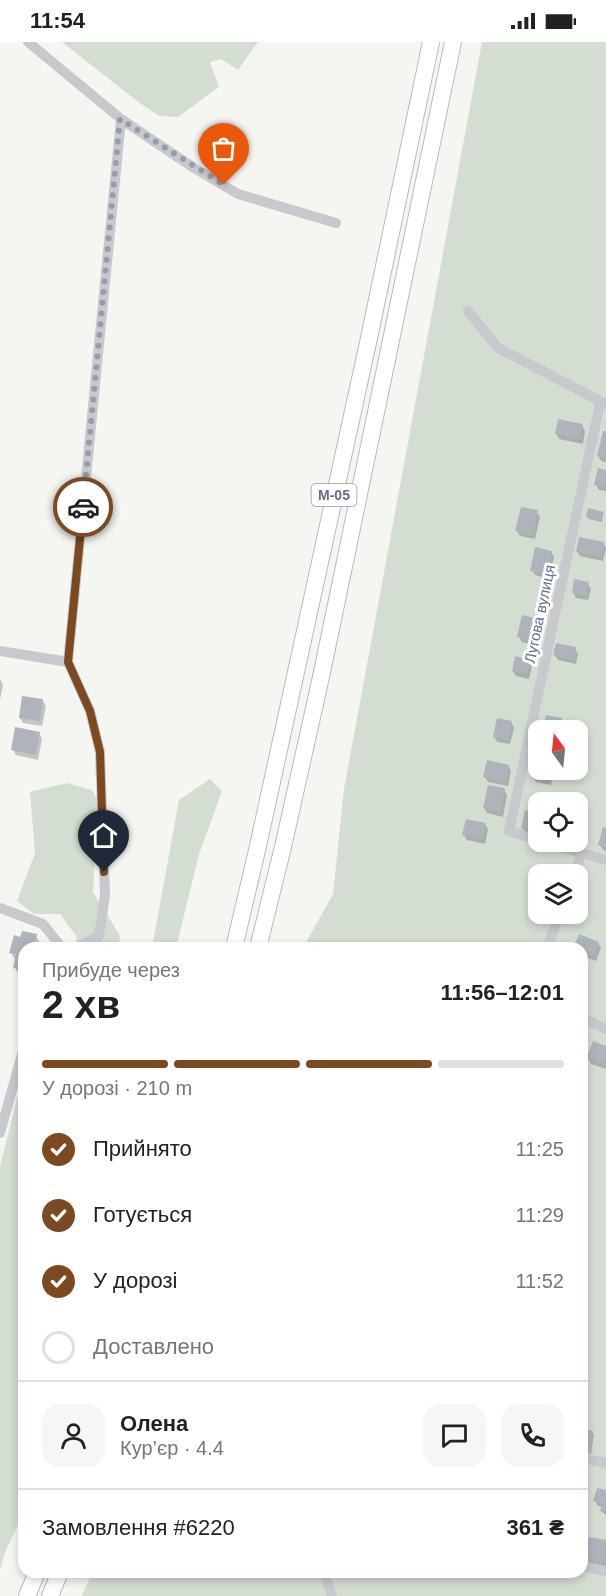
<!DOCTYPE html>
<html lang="uk">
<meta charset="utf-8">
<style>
body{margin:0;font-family:Helvetica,sans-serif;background:#f6f6f6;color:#222;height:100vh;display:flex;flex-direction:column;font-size:22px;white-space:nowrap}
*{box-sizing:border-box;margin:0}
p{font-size:20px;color:#767676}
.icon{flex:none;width:33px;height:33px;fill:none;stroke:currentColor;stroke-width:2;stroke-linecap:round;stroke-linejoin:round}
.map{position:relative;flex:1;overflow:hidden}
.drawer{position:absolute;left:18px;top:900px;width:570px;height:636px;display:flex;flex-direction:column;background:#fff;border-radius:18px;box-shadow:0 3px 9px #0003}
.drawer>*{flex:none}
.needle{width:39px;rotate:345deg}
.buttons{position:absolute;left:528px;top:678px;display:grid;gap:12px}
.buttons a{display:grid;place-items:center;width:60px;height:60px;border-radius:12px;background:#fff;box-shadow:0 3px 9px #0003;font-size:30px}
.pin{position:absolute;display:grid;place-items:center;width:51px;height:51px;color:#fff;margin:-62px -26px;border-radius:50% 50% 50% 0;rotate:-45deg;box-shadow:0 0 6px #0007}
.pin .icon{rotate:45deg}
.courier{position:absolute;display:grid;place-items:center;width:60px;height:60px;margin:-30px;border:4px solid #7c4920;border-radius:50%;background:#fff;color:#222;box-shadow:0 2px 8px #0007}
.head em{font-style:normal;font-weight:700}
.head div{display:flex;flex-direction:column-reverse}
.head{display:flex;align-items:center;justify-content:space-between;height:102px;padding:0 24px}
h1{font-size:39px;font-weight:700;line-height:45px}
.bar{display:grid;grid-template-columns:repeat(4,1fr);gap:9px 6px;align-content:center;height:72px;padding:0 24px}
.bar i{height:8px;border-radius:4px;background:#e0e0e0}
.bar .current{background:#7c4920}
.bar p{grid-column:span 4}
.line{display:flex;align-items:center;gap:15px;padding:0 24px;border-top:2px solid #e0e0e0}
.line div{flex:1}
.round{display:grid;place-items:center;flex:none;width:63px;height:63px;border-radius:18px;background:#f6f6f6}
ol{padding:0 24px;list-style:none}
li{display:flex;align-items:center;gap:18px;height:66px}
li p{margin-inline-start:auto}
li .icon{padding:6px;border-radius:50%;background:#7c4920;color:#fff;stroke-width:4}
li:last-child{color:#767676}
li i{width:33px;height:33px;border:3px solid #e0e0e0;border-radius:50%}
.status{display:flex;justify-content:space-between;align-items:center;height:42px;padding:0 30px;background:#fff;direction:ltr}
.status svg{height:16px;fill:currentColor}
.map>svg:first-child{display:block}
.green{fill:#d4ddd2;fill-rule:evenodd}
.shadow{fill:#0003}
.building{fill:#afb4bc}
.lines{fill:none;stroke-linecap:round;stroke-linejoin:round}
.trunk-casing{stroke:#b9babe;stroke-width:18}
.minor{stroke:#c7c9cd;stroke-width:10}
.trunk{stroke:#fff;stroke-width:16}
.done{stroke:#969daa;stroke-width:6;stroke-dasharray:0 10.8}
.route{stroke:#7c4920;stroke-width:8}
.labels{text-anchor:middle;stroke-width:6;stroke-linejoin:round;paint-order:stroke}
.shield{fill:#fff;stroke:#929aa9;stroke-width:1.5}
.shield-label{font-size:14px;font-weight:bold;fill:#636e84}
.street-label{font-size:15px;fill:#636e84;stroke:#fff}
</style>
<div class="status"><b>11:54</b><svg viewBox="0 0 49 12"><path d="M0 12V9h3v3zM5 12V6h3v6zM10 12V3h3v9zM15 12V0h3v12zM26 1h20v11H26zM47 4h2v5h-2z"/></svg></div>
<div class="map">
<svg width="606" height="1554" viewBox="0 0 606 1554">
<rect width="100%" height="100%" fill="#f5f5f1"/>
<!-- green -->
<path class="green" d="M62 0H258L238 28 221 17 210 20 219 45 178 75 159 74 137 59Z
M482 0H606V1554H82L92 1530H582V906H303L333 852 344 747ZM538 688H578V728H538ZM538 760H578V800H538ZM538 832H578V872H538Z
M210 737 222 749 199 812 176 906H152L179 758Z
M67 741 92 748 98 759 93 850 119 892 121 906H74L77 895 60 872H34L17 859 35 811 30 750Z
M24 1028V1470L5 1510 0 1528V1125Z"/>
<!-- shadow -->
<path class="shadow" d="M582 384 585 389 583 402 559 397 556 392Z
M606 391V420L601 419 598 414Z
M606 429V449L599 448 596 443Z
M537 470 540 475 535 497 520 494 517 489Z
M603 471 602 480 589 477 588 475Z
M603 501 606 506 603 519 580 514 577 509Z
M551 510 554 515 549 537 535 533 532 528Z
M588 542 591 547 588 558 576 556 573 550Z
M541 579 544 584 540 604 522 600 519 595Z
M575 607 578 612 576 622 558 618 555 613Z
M529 619 532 624 529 637 516 634 513 629Z
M0 637 3 643 0 658Z
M43 659 46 664 42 684 23 681 20 676Z
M547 674 561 677 564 683 563 688H544Z
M511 680 514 686 510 702 497 700 494 694Z
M39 691 42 697 38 718 16 713 13 708Z
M536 720H538V728H554L551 743 536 740 533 735Z
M508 724 511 729 508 744 488 740 485 735Z
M504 748 507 753 503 775 487 771 484 766Z
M526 770 538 772V794L526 792 523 787Z
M485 782 488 787 485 802 467 798 464 793Z
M578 785 583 786 586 792 583 805 561 800H578Z
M606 787V809L603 808 600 803Z
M36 894 41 902 40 906H24V935L19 934 15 925 16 919 11 911 21 897Z
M598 901 601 906 596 919 582 914V906H575Z
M606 1005V1027L591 1022 588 1017Z
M582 1388 592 1390 594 1392 591 1412 582 1410Z
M606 1450V1474L602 1469 603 1465 598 1464 595 1459Z
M591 1497 606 1500V1525L589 1522 586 1517Z"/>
<!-- building -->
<path class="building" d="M558 377 583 382 580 397 555 392Z
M603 389H606V416L597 414Z
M598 426 606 428V445L594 443Z
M521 465 538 468 533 493 515 489Z
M588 466 604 470 602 478 586 475Z
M579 495 604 500 601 515 576 510Z
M535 505 552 509 547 532 530 529Z
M574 537 589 540 586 554 572 551Z
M522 573 542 578 537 600 517 595Z
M556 601 576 605 574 618 553 613Z
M515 614 530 618 527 632 512 629Z
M22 654 43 657 40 679 19 676Z
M546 673 562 676 559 688H543Z
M497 676 512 679 508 698 493 695Z
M15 685 40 690 36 713 11 708Z
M487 718 509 723 505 740 483 735Z
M535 718 538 719V728H551L548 738 531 735Z
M488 743 505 746 500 770 483 766Z
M525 768 538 771V790L521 787Z
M466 777 486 781 482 797 462 793Z
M578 784 584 785 581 800H578Z
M603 785 606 786V805L598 803Z
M22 889 37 892 34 906H24V928L13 926 16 912 9 911 14 893 20 895Z
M579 892 599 900 593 914 582 910V906H573Z
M593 999 606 1004V1015L603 1023 586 1017Z
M582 1387 593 1389 591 1411 582 1409Z
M597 1446 606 1448V1471L600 1469 602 1462 593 1459Z
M589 1495 606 1498 604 1521 584 1517Z"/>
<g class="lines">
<defs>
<path id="trunk" d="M234 906 258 804 369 296 431 0
M258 906 283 805 321 635 453 0
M27 1554 37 1530
M50 1554 60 1530"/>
</defs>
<!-- trunk casing -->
<use href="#trunk" class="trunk-casing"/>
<!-- minor -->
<path class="minor" d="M28 0 121 77 194 126 238 152 336 181
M468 269 498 306 606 362
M0 609 68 620
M538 798 509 789 600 361
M543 800 606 818
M574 832 582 811
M0 866 43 882 62 906
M77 906 99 894 105 853 100 710 90 669 68 620 121 77
M547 906 560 872
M582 976 606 987
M0 1091 24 1005
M582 1416 606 1421
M582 1524 606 1529
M324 1530 332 1554"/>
<!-- trunk -->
<use href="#trunk" class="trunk"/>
</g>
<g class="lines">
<!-- done -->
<path class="done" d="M83 465 120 77 224 143"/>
<!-- route -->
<path class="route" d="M83 465 68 620 90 669 100 710 104 830"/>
</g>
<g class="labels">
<!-- shield labels -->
<rect class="shield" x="311.5" y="442" width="45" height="22" rx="4.5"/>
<g class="shield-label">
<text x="334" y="458">М-05</text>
</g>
<!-- street labels -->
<g class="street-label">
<text transform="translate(540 572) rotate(-78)" y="5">Лугова вулиця</text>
</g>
</g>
</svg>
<div class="buttons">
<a><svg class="needle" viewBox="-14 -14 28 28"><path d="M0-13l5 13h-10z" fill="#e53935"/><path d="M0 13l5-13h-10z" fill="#767676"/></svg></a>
<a><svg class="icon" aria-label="locate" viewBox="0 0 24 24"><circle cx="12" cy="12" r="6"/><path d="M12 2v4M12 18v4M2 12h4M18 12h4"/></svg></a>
<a><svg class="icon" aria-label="layers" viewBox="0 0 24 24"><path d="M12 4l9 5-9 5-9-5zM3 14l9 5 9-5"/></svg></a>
</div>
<div class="pin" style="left:224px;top:143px;background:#ea580c"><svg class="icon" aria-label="bag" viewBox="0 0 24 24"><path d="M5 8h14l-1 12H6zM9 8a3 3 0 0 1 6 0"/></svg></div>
<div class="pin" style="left:104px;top:830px;background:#1f2937"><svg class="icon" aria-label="home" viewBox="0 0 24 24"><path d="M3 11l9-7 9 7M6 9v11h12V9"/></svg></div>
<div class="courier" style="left:83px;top:465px"><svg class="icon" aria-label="car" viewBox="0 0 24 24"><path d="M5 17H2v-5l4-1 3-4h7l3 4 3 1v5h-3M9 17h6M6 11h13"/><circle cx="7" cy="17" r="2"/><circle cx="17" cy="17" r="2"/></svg></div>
<section class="drawer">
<div class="head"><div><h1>2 хв</h1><p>Прибуде через</p></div><em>11:56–12:01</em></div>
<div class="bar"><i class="current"></i><i class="current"></i><i class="current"></i><i></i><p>У дорозі · 210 m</p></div>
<ol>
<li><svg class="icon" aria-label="check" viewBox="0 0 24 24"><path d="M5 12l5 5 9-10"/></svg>Прийнято<p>11:25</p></li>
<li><svg class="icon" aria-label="check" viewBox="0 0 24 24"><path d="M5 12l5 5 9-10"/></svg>Готується<p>11:29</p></li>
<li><svg class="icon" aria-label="check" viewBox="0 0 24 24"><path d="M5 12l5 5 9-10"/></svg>У дорозі<p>11:52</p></li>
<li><i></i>Доставлено</li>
</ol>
<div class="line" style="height:108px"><a class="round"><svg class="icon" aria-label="person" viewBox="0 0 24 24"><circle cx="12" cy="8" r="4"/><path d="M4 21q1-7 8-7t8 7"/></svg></a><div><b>Олена</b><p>Кур’єр · 4.4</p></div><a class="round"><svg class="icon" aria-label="chat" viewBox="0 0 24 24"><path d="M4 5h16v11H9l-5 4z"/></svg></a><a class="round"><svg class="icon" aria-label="phone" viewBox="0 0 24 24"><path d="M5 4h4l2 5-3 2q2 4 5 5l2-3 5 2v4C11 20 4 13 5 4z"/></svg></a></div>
<div class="line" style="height:78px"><div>Замовлення #6220</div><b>361 ₴</b></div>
</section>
</div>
